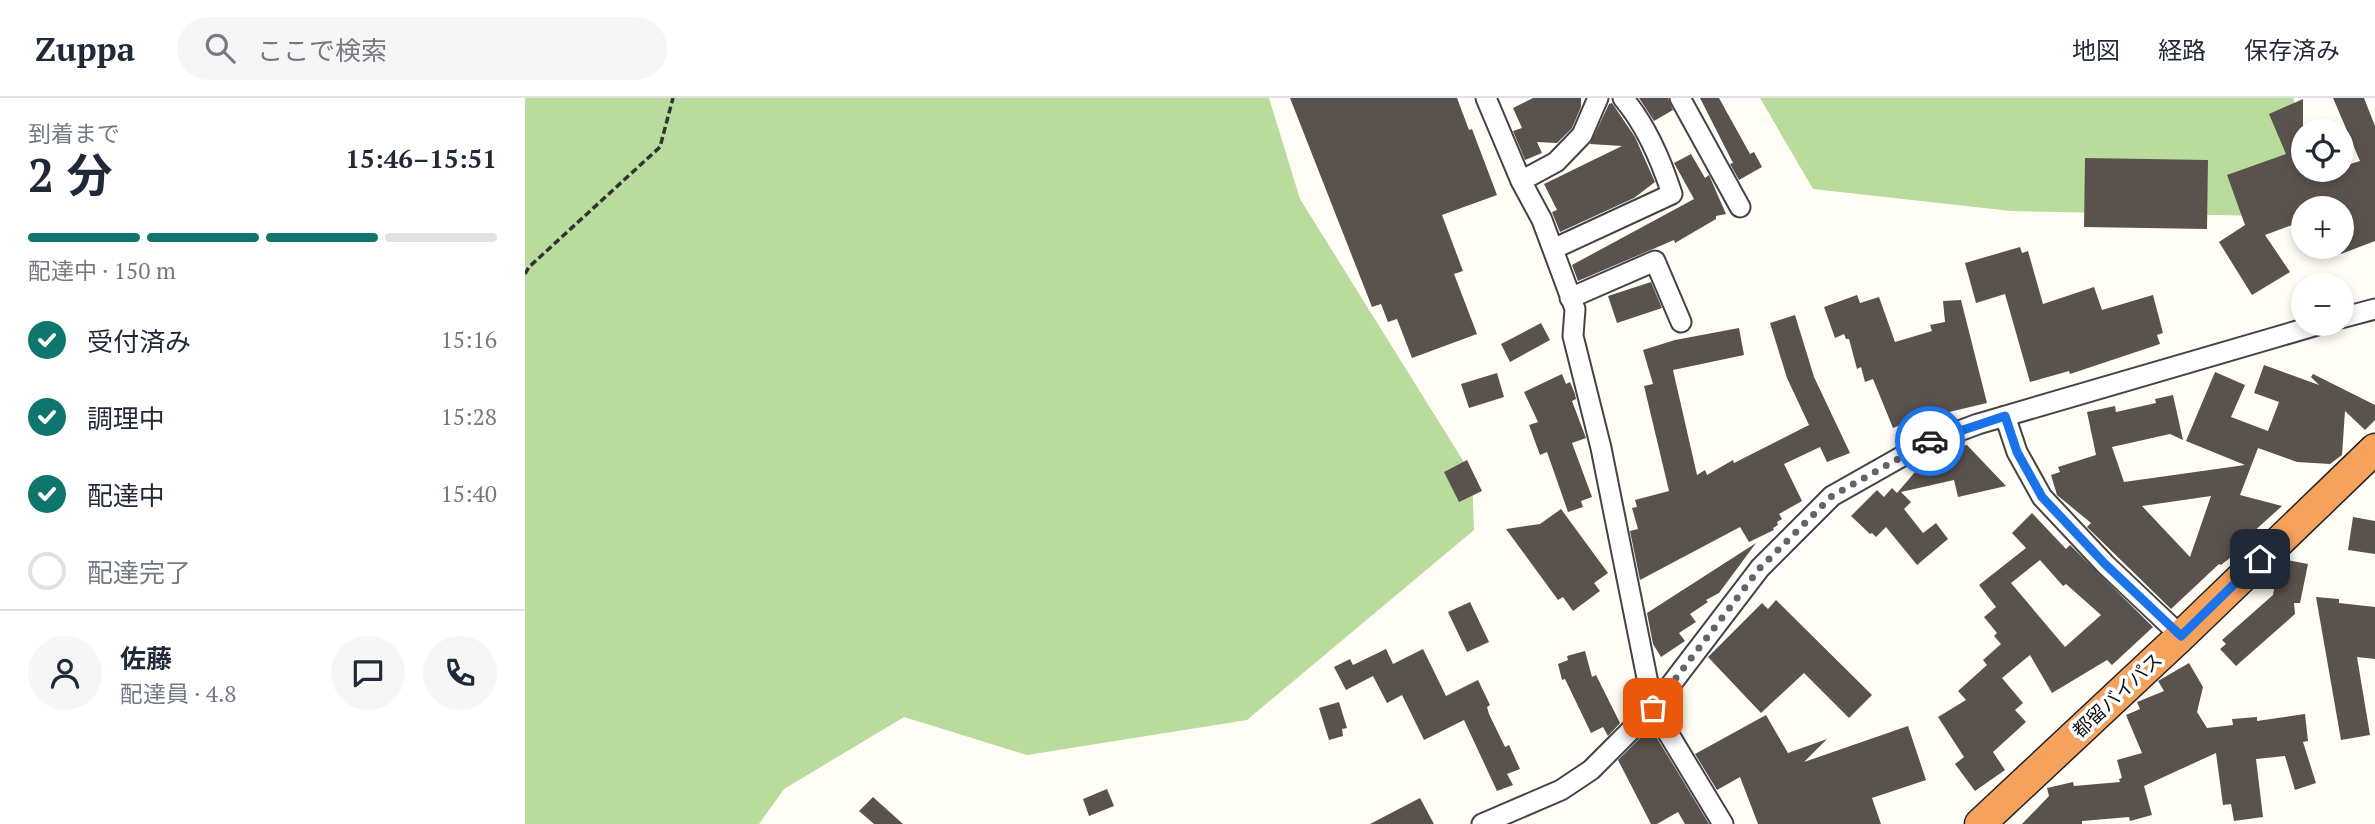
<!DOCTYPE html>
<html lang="ja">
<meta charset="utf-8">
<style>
body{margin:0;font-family:"PT Serif","Noto Sans JP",serif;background:#f6f6f7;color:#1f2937;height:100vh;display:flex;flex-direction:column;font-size:26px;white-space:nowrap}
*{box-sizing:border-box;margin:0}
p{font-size:23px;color:#747a83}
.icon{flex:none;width:38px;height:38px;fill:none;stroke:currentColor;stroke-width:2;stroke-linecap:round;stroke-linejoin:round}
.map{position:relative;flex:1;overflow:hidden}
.drawer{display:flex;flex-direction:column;background:#fff;width:525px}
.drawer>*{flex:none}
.buttons{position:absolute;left:1766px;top:21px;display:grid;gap:14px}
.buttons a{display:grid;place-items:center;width:63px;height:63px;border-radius:50%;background:#fff;box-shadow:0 4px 10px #0003;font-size:35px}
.pin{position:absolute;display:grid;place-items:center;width:60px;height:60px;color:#fff;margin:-30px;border-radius:14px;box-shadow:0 4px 10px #0006}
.courier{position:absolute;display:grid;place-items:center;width:70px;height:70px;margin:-35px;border:5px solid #1a73e8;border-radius:50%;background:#fff;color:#222;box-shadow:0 2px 9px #0007}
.head em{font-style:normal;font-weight:700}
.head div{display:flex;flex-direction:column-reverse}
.head{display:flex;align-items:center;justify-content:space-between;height:119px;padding:0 28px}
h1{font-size:46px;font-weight:700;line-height:52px}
.bar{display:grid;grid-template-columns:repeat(4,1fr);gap:10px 7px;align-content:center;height:84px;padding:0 28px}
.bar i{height:9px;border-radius:5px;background:#e0e1e3}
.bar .active{background:#0f766e}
.bar p{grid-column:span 4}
.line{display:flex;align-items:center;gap:18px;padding:0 28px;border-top:2px solid #e0e1e3}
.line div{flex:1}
.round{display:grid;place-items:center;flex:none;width:74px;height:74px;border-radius:37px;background:#f6f6f7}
ol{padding:0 28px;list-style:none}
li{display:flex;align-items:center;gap:21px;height:77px}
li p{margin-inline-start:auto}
li .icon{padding:7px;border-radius:50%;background:#0f766e;color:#fff;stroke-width:4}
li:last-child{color:#747a83}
li i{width:38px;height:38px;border:4px solid #e0e1e3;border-radius:50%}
header{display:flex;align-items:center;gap:42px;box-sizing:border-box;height:98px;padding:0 35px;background:#fff;border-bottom:2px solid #e0e1e3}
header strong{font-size:33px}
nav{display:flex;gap:38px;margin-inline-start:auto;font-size:24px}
.search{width:490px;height:63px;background:#f6f6f7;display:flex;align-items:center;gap:18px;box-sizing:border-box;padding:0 24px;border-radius:38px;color:#747a83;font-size:26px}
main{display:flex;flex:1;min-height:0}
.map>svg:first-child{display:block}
.forest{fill:#b9dc9c}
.building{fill:#5a524d;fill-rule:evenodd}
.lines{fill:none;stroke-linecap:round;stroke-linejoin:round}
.minor-casing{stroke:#444;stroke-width:23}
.highway-casing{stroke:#222;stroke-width:33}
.path{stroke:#333;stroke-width:3.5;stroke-dasharray:7 3.5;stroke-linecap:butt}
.minor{stroke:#fff;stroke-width:19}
.highway{stroke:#f5a25d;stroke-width:30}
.done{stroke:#646461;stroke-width:7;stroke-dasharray:0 12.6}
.route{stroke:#1a73e8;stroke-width:9}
.labels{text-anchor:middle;stroke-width:7;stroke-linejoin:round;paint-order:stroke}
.street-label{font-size:19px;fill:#111;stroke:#fff}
</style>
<header>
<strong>Zuppa</strong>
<div class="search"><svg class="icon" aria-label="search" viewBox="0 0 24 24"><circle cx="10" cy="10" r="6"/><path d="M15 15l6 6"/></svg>ここで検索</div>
<nav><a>地図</a><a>経路</a><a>保存済み</a></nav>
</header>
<main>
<section class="drawer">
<div class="head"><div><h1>2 分</h1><p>到着まで</p></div><em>15:46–15:51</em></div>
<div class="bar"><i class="active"></i><i class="active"></i><i class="active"></i><i></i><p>配達中 · 150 m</p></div>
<ol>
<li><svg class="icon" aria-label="check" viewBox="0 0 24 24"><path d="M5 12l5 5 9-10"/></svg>受付済み<p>15:16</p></li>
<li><svg class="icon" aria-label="check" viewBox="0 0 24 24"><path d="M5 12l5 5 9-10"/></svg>調理中<p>15:28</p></li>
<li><svg class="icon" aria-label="check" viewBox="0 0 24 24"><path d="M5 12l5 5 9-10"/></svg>配達中<p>15:40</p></li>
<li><i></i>配達完了</li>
</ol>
<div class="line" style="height:126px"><a class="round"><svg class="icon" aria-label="person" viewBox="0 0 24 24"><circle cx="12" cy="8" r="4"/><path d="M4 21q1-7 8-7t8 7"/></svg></a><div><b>佐藤</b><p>配達員 · 4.8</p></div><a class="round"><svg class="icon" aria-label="chat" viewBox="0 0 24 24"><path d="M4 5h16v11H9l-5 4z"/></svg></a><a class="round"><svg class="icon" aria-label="phone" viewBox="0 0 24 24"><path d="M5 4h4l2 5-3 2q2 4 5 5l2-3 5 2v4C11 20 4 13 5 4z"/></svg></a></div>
</section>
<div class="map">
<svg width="1850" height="726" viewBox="0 0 1850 726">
<rect width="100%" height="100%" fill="#fffdf5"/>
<!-- forest -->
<path class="forest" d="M0 0H744L775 101 947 377 949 432 722 622 502 657 379 619 259 691 234 726H0Z
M1235 0H1768L1780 33H1778L1741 118 1486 113 1288 91Z"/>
<!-- building -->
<path class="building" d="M765 0H932L944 32 947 31 972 97 917 117 938 173 929 176 952 236 887 260 872 221 863 224 856 206 847 209Z
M1008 0H1056V9L1047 30 1032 45 1012 44 1017 55 1000 62 988 33 997 30 988 10Z
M1114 0H1143L1148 12 1129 23Z
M1175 0H1194L1225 56 1229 54 1237 69 1214 82 1205 66 1208 65Z
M1808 0H1839L1850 28V143L1816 156V110H1778V123L1740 137 1765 174 1727 197 1694 144 1720 127 1702 77 1761 56 1744 16 1778 1V72H1816V69L1835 63Z
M1087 5 1110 39 1130 84 1109 100 1035 134 1027 114 1032 112 1019 86 1097 48 1065 46 1084 6Z
M1166 56 1180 80 1184 77 1201 116 1191 118V121L1150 145 1149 142 1142 145 1053 183 1047 167 1169 101 1149 65Z
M1560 60 1683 62 1682 131 1559 129Z
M1495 149 1497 155 1503 153 1518 206 1569 189 1577 212 1628 197 1638 235 1632 237 1635 246 1545 276 1544 273 1505 284 1480 196 1451 205 1440 165Z
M1126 184 1137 210 1092 225 1083 198Z
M1332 197 1335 205 1354 199 1370 244 1407 233 1405 227 1420 224 1418 203 1436 202 1462 305 1399 320 1401 324 1381 332 1378 326 1368 330 1348 281 1340 284 1336 269 1332 271 1324 241H1321L1319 236 1310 240 1299 209Z
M1270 217 1289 279 1325 355 1302 364 1295 349 1259 366 1277 403 1254 416 1257 421 1252 424 1253 427 1248 430 1249 432 1224 444 1215 429 1115 482 1105 433 1113 431 1107 410 1112 409 1110 402 1144 393 1119 288 1128 286 1118 252 1150 242 1214 230 1219 257 1148 272 1172 377 1180 372 1182 377 1208 362 1209 365 1284 327 1262 280 1245 225Z
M1016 225 1025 242 985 264 976 246Z
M1739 267 1794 287 1786 279 1788 276 1850 307V322L1840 332 1820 313 1817 357 1805 366 1772 364 1733 350 1715 397 1757 408 1716 445 1719 449 1696 467 1694 466 1646 511 1562 429 1566 425 1532 397 1526 377 1535 374 1533 369 1571 357 1562 314 1590 308 1591 314 1631 305 1630 301 1648 297 1658 342 1645 336 1587 349 1599 384 1720 367 1661 343 1690 274 1720 287 1706 319 1743 333 1754 304 1729 295ZM1686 398 1665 459 1617 408Z
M972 275 979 299 944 310 936 286Z
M1037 276 1041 286 1045 284 1050 296 1051 301 1047 303 1061 340 1047 345 1067 399 1056 403 1058 409 1043 414 1022 354 1015 357 1004 327 1013 324 999 294Z
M1442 347 1481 388 1433 399 1429 382 1376 394 1386 404 1379 411 1398 435 1411 425 1423 441 1392 467 1361 429 1351 439 1347 435 1345 436 1326 418 1352 392 1359 399 1367 390 1372 395 1390 374 1388 366 1413 354Z
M942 362 957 393 934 404 919 374Z
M1036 411 1083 475 1069 485 1075 493 1048 513 1038 499 1033 502 981 431 1015 426Z
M1507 415 1541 451 1545 447 1628 529 1587 567 1582 562 1527 595 1505 557 1477 580 1498 605 1490 612 1501 624 1468 654 1480 672 1450 693 1430 666 1439 659 1413 619 1441 602 1433 593 1462 567 1458 562 1476 546 1469 538 1472 535 1459 519 1471 509 1454 487 1501 450 1487 435ZM1515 462 1538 488 1541 486 1576 517 1540 549 1486 485Z
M1828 419 1850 423V456L1823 452Z
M1231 445 1194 495 1181 502 1183 504 1165 516 1171 524 1154 535 1160 543 1136 559 1128 546 1122 515Z
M1762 462 1783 466 1775 505H1769L1770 516 1711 568 1695 551 1701 546 1697 542 1748 497 1752 475 1759 476Z
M1791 499 1814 501V505L1850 509V561L1832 559 1845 637 1816 642Z
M1251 502 1347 597 1324 620 1279 575 1236 615 1183 559 1237 505 1243 511Z
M945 504 964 544 942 554 923 514Z
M861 551 868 566 898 551 921 598 953 582 965 607 962 609 964 616 980 649 984 647 995 671 982 676 988 687 972 693 939 622 899 642 877 597 862 605 848 578 821 592 809 569 825 561 828 567Z
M1060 553 1067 579 1071 577 1095 625 1083 638 1078 629 1066 635 1040 581 1037 582 1033 566 1043 562 1042 558Z
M1664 565 1678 589 1672 614 1682 630 1708 627 1707 621 1732 619V623L1780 616 1783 643 1778 644 1791 685 1770 692 1760 658 1731 661 1738 719 1709 723 1706 706 1698 707 1691 655 1619 688 1627 717 1605 723 1604 719 1557 723V726H1497L1524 698 1522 690 1548 684 1549 688 1595 684 1594 681 1597 680 1592 662 1617 655 1601 617 1615 611 1612 604 1639 593 1633 583Z
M814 604 822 630 817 631 818 638 804 642 794 610Z
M1241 617 1263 655 1302 641 1279 664 1383 628 1401 682 1347 700 1356 726H1233L1215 679 1192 692 1170 656Z
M1127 632 1149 668 1184 726H1160L1153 714 1132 726H1126L1093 662 1121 634Z
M582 691 589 708 564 718 558 701Z
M348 699 378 726H349L334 713Z
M895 700 909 726H845Z"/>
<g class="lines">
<defs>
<path id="minor" d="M961 0 996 83 1017 122 1050 211 1048 238 1076 350 1128 610 1198 726
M1155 0 1215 109
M996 83 1031 64 1057 37 1073 0
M1028 151 1147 96C1136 62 1121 27 1098 0
M1045 200 1130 163 1156 224
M1816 220 1850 211
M1480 318 1492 354 1517 399 1580 466 1656 538
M957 726 1036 692 1066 672 1128 610 1235 470 1307 398 1399 346 1453 326 1796 226"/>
<path id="highway" d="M1455 726 1656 538 1850 351"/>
</defs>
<!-- minor casing -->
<use href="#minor" class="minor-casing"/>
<!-- highway casing -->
<use href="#highway" class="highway-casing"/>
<!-- path -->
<path class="path" d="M0 176 4 169 135 49 148 0"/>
<!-- minor -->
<use href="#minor" class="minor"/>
<!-- highway -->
<use href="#highway" class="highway"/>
</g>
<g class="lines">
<!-- done -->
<path class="done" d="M1128 610 1235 470 1307 398 1405 343"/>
<!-- route -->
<path class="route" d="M1405 343 1480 318 1492 354 1517 399 1580 466 1656 538 1735 461"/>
</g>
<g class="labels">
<!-- street labels -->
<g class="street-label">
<text transform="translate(1592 597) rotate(-43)" y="7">都留バイパス</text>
</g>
</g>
</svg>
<div class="buttons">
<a><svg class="icon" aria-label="locate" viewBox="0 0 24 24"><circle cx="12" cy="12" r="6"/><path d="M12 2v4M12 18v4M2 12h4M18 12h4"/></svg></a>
<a>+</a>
<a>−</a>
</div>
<div class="pin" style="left:1128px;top:610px;background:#ea580c"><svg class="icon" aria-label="bag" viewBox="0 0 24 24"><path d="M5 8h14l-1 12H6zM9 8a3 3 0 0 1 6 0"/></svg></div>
<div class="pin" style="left:1735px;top:461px;background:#1f2937"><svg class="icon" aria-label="home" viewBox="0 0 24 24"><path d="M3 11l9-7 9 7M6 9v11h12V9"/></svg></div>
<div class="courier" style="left:1405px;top:343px"><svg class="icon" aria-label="car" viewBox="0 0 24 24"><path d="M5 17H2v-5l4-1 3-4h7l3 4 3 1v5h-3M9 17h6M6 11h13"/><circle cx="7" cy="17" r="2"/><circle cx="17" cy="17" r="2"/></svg></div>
</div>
</main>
